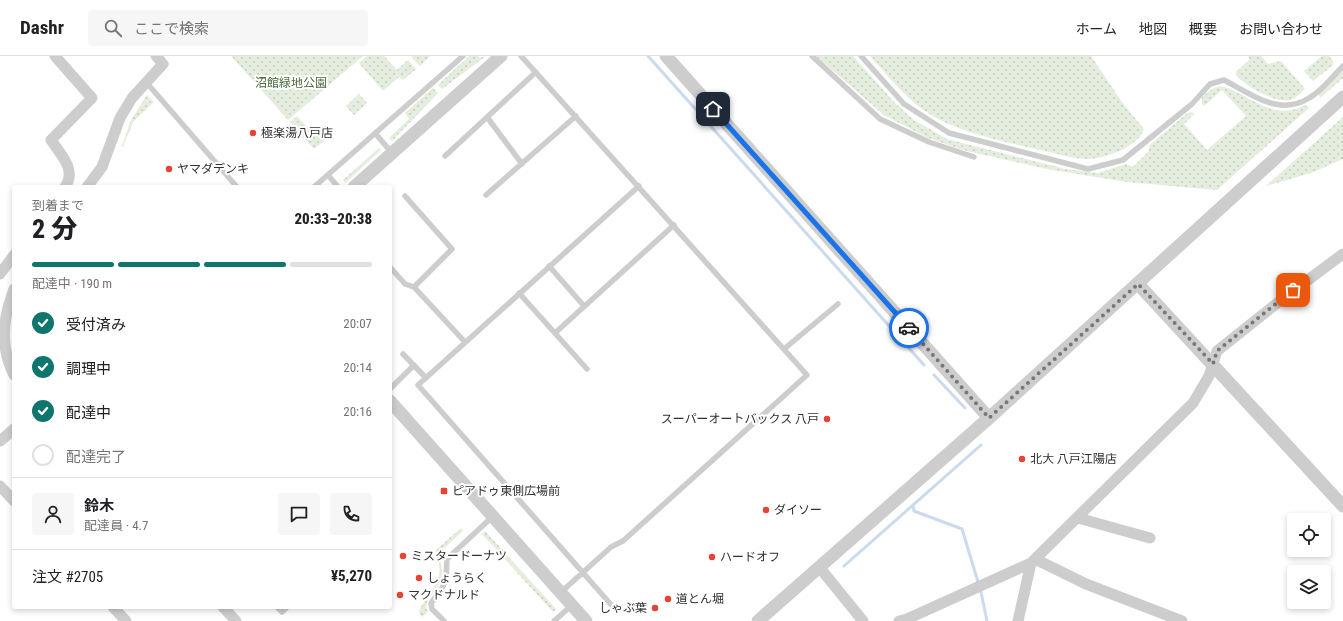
<!DOCTYPE html>
<html lang="ja">
<meta charset="utf-8">
<style>
body{margin:0;font-family:"Roboto Condensed","Noto Sans JP",sans-serif;background:#f6f6f6;color:#202124;height:100vh;display:flex;flex-direction:column;font-size:15px;white-space:nowrap}
*{box-sizing:border-box;margin:0}
p{font-size:13px;color:#757577}
.icon{flex:none;width:22px;height:22px;fill:none;stroke:currentColor;stroke-width:2;stroke-linecap:round;stroke-linejoin:round}
.map{position:relative;flex:1;overflow:hidden}
.sheet{position:absolute;left:12px;top:129px;width:380px;height:424px;display:flex;flex-direction:column;background:#fff;border-radius:4px;box-shadow:0 2px 6px #0003}
.sheet>*{flex:none}
.tools{position:absolute;left:1287px;top:457px;display:grid;gap:8px}
.tools a{display:grid;place-items:center;width:44px;height:44px;border-radius:4px;background:#fff;box-shadow:0 2px 6px #0003;font-size:20px}
.pin{position:absolute;display:grid;place-items:center;width:34px;height:34px;color:#fff;margin:-17px;border-radius:8px;box-shadow:0 2px 6px #0006}
.courier{position:absolute;display:grid;place-items:center;width:40px;height:40px;margin:-20px;border:3px solid #1a73e8;border-radius:50%;background:#fff;color:#222;box-shadow:0 1px 5px #0007}
.head em{font-style:normal;font-weight:800}
.head div{display:flex;flex-direction:column-reverse}
.head{display:flex;align-items:center;justify-content:space-between;height:68px;padding:0 20px}
h1{font-size:26px;font-weight:800;line-height:30px}
.bar{display:grid;grid-template-columns:repeat(4,1fr);gap:6px 4px;align-content:center;height:48px;padding:0 20px}
.bar i{height:5px;border-radius:3px;background:#e0e0e0}
.bar .current{background:#0f766e}
.bar p{grid-column:span 4}
.line{display:flex;align-items:center;gap:10px;padding:0 20px;border-top:1px solid #e0e0e0}
.line div{flex:1}
.round{display:grid;place-items:center;flex:none;width:42px;height:42px;border-radius:4px;background:#f6f6f6}
ol{padding:0 20px;list-style:none}
li{display:flex;align-items:center;gap:12px;height:44px}
li p{margin-inline-start:auto}
li .icon{padding:4px;border-radius:50%;background:#0f766e;color:#fff;stroke-width:4}
li:last-child{color:#757577}
li i{width:22px;height:22px;border:2px solid #e0e0e0;border-radius:50%}
header{display:flex;align-items:center;gap:24px;box-sizing:border-box;height:56px;padding:0 20px;background:#fff;border-bottom:1px solid #e0e0e0}
header strong{font-size:19px}
nav{display:flex;gap:22px;margin-inline-start:auto;font-size:14px}
.search{width:280px;height:36px;background:#f6f6f6;display:flex;align-items:center;gap:10px;box-sizing:border-box;padding:0 14px;border-radius:4px;color:#757577;font-size:15px}
.map>svg:first-child{display:block}
.grass{fill:url(#grass-dots)}
.lines{fill:none;stroke-linecap:round;stroke-linejoin:round}
.stream{stroke:#cbdaed;stroke-width:3}
.service{stroke:#cdcdcd;stroke-width:5.5}
.minor{stroke:#cdcdcd;stroke-width:11}
.tertiary{stroke:#cdcdcd;stroke-width:13}
.done{stroke:#787878;stroke-width:4;stroke-dasharray:0 7.2}
.route{stroke:#1a73e8;stroke-width:5}
.poi-dot{fill:#e64334;stroke:#fff;stroke-width:1.5}
.labels{text-anchor:middle;stroke-width:4;stroke-linejoin:round;paint-order:stroke}
.park-label{font-size:12px;fill:#4b6c3d;stroke:#fff}
.poi-label{font-size:12px;fill:#303030;stroke:#fff;text-anchor:start}
</style>
<header>
<strong>Dashr</strong>
<div class="search"><svg class="icon" aria-label="search" viewBox="0 0 24 24"><circle cx="10" cy="10" r="6"/><path d="M15 15l6 6"/></svg>ここで検索</div>
<nav><a>ホーム</a><a>地図</a><a>概要</a><a>お問い合わせ</a></nav>
</header>
<div class="map">
<svg width="1343" height="565" viewBox="0 0 1343 565">
<defs>
<pattern id="grass-dots" width="8" height="8" patternUnits="userSpaceOnUse"><rect width="8" height="8" fill="#e4edde"/><path d="M2 2h.1M6 6h.1" fill="none" stroke="#c4ccbf" stroke-width="1.8" stroke-linecap="round"/></pattern>
</defs>
<rect width="100%" height="100%" fill="#fff"/>
<!-- grass -->
<path class="grass" d="M231 0H363L288 64Z
M367 0H384L397 14 408 4 416 13 403 24 399 21 383 35 359 7Z
M413 0H430L420 10 411 1Z
M469 0H478L480 2 486 0 442 33 438 29Z
M816 0H853L894 46 914 64 947 83 1065 113 1098 117 1126 108 1133 111 1149 95V90L1186 58 1191 56 1194 58 1184 68 1207 94 1246 60 1222 34 1204 50 1202 48V41C1207 37 1211 32 1218 31 1225 30 1232 34 1238 37 1262 49 1279 63 1305 49L1309 52 1217 134 1127 126 1047 113 963 94 928 82 884 59Z
M870 0H1091L1124 49 1144 73C1139 90 1105 103 1088 103 1075 103 1061 99 1049 96 1015 88 963 78 933 60 907 45 890 22 870 0Z
M1248 0H1261L1268 8 1281 5 1305 33C1300 37 1296 43 1289 44 1275 47 1245 30 1236 19V16L1250 3Z
M1322 0H1329L1333 5V9L1313 25 1304 15Z
M1343 14V22L1320 42 1318 37Z
M433 32 438 37 392 85 389 82 409 63 405 57Z
M359 38 367 47 354 59 346 50Z
M147 39 154 46 133 66 123 91 122 90 131 64Z
M297 60 315 80 324 73 330 80 314 93 290 66Z
M1343 61V103L1311 117 1266 130Z
M379 92 381 94 345 127 343 124Z
M461 472 463 475 441 495 436 497V494Z
M485 475 556 553 553 556 482 478Z
M437 502 440 504C442 511 443 518 440 526 437 536 421 545 428 556L422 561 419 557 420 553C429 536 446 524 437 502Z"/>
<g class="lines">
<!-- stream -->
<path class="stream" d="M648 0 924 309
M934 319 965 352
M913 449 914 455 962 473 978 526
M844 510 981 389
M981 536 987 565"/>
<!-- service -->
<path class="service" d="M521 0 807 319 623 485 611 491 560 537
M812 0 880 63 929 86 974 101
M861 0 904 48 949 77 1088 113 1123 104 1192 48 1210 28 1224 24C1251 38 1279 61 1309 42 1322 35 1333 20 1343 10
M146 26 237 131
M487 61 522 108
M375 77 392 97
M445 100 536 16
M328 119 338 131
M314 131 463 0
M486 139 576 60
M405 140 452 193 414 231
M549 210 584 250
M390 211 405 228 414 231 465 286
M519 237 587 313
M555 277 674 169
M784 293 838 248
M403 298 426 322
M390 333 414 309
M277 551 282 556 287 551
M614 552 418 329 639 130
M444 565 432 553 431 547 441 534 446 524 447 503 492 461
M554 565 571 550"/>
<!-- minor -->
<path class="minor" d="M55 0 92 42 51 84C61 99 77 114 65 131
M87 131 102 111 120 62 132 42 163 8 156 0
M0 218 14 199
M14 233C3 261 0 292 14 319
M0 385 14 373
M0 430 14 445
M1078 462 1150 482
M1035 503 1086 528 1182 565
M820 512 863 565
M113 551 126 565
M223 551 236 565
M899 565 907 563 1031 507 1193 347 1209 320 1217 295 1281 244 1343 198
M1018 565 1031 507"/>
<!-- tertiary -->
<path class="tertiary" d="M666 0 989 362
M354 131 501 0
M1138 228 1343 450
M390 345 586 565
M758 565 989 362 1343 41"/>
</g>
<g class="lines">
<!-- done -->
<path class="done" d="M909 272 989 362 1138 228 1213 308 1217 295 1293 234"/>
<!-- route -->
<path class="route" d="M713 53 909 272"/>
</g>
<!-- markers -->
<g class="poi-dot">
<circle cx="253" cy="77" r="4"/>
<circle cx="169" cy="113" r="4"/>
<circle cx="827" cy="363" r="4"/>
<circle cx="1022" cy="403" r="4"/>
<rect x="440" y="431" width="8" height="8" rx="2"/>
<circle cx="766" cy="454" r="4"/>
<circle cx="403" cy="500" r="4"/>
<circle cx="712" cy="501" r="4"/>
<circle cx="419" cy="522" r="4"/>
<circle cx="400" cy="539" r="4"/>
<circle cx="668" cy="543" r="4"/>
<circle cx="655" cy="552" r="4"/>
</g>
<g class="labels">
<!-- park labels -->
<g class="park-label">
<text x="291" y="31">沼館緑地公園</text>
</g>
<!-- poi labels -->
<g class="poi-label">
<text x="261" y="81">極楽湯八戸店</text>
<text x="177" y="117">ヤマダデンキ</text>
<text x="819" y="367" text-anchor="end">スーパーオートバックス 八戸</text>
<text x="1030" y="407">北大 八戸江陽店</text>
<text x="452" y="439">ピアドゥ東側広場前</text>
<text x="774" y="458">ダイソー</text>
<text x="411" y="504">ミスタードーナツ</text>
<text x="720" y="505">ハードオフ</text>
<text x="427" y="526">しょうらく</text>
<text x="408" y="543">マクドナルド</text>
<text x="676" y="547">道とん堀</text>
<text x="647" y="556" text-anchor="end">しゃぶ葉</text>
</g>
</g>
</svg>
<div class="tools">
<a><svg class="icon" aria-label="locate" viewBox="0 0 24 24"><circle cx="12" cy="12" r="6"/><path d="M12 2v4M12 18v4M2 12h4M18 12h4"/></svg></a>
<a><svg class="icon" aria-label="layers" viewBox="0 0 24 24"><path d="M12 4l9 5-9 5-9-5zM3 14l9 5 9-5"/></svg></a>
</div>
<div class="pin" style="left:1293px;top:234px;background:#ea580c"><svg class="icon" aria-label="bag" viewBox="0 0 24 24"><path d="M5 8h14l-1 12H6zM9 8a3 3 0 0 1 6 0"/></svg></div>
<div class="pin" style="left:713px;top:53px;background:#1f2937"><svg class="icon" aria-label="home" viewBox="0 0 24 24"><path d="M3 11l9-7 9 7M6 9v11h12V9"/></svg></div>
<div class="courier" style="left:909px;top:272px"><svg class="icon" aria-label="car" viewBox="0 0 24 24"><path d="M5 17H2v-5l4-1 3-4h7l3 4 3 1v5h-3M9 17h6M6 11h13"/><circle cx="7" cy="17" r="2"/><circle cx="17" cy="17" r="2"/></svg></div>
<section class="sheet">
<div class="head"><div><h1>2 分</h1><p>到着まで</p></div><em>20:33–20:38</em></div>
<div class="bar"><i class="current"></i><i class="current"></i><i class="current"></i><i></i><p>配達中 · 190 m</p></div>
<ol>
<li><svg class="icon" aria-label="check" viewBox="0 0 24 24"><path d="M5 12l5 5 9-10"/></svg>受付済み<p>20:07</p></li>
<li><svg class="icon" aria-label="check" viewBox="0 0 24 24"><path d="M5 12l5 5 9-10"/></svg>調理中<p>20:14</p></li>
<li><svg class="icon" aria-label="check" viewBox="0 0 24 24"><path d="M5 12l5 5 9-10"/></svg>配達中<p>20:16</p></li>
<li><i></i>配達完了</li>
</ol>
<div class="line" style="height:72px"><a class="round"><svg class="icon" aria-label="person" viewBox="0 0 24 24"><circle cx="12" cy="8" r="4"/><path d="M4 21q1-7 8-7t8 7"/></svg></a><div><b>鈴木</b><p>配達員 · 4.7</p></div><a class="round"><svg class="icon" aria-label="chat" viewBox="0 0 24 24"><path d="M4 5h16v11H9l-5 4z"/></svg></a><a class="round"><svg class="icon" aria-label="phone" viewBox="0 0 24 24"><path d="M5 4h4l2 5-3 2q2 4 5 5l2-3 5 2v4C11 20 4 13 5 4z"/></svg></a></div>
<div class="line" style="height:52px"><div>注文 #2705</div><b>¥5,270</b></div>
</section>
</div>
